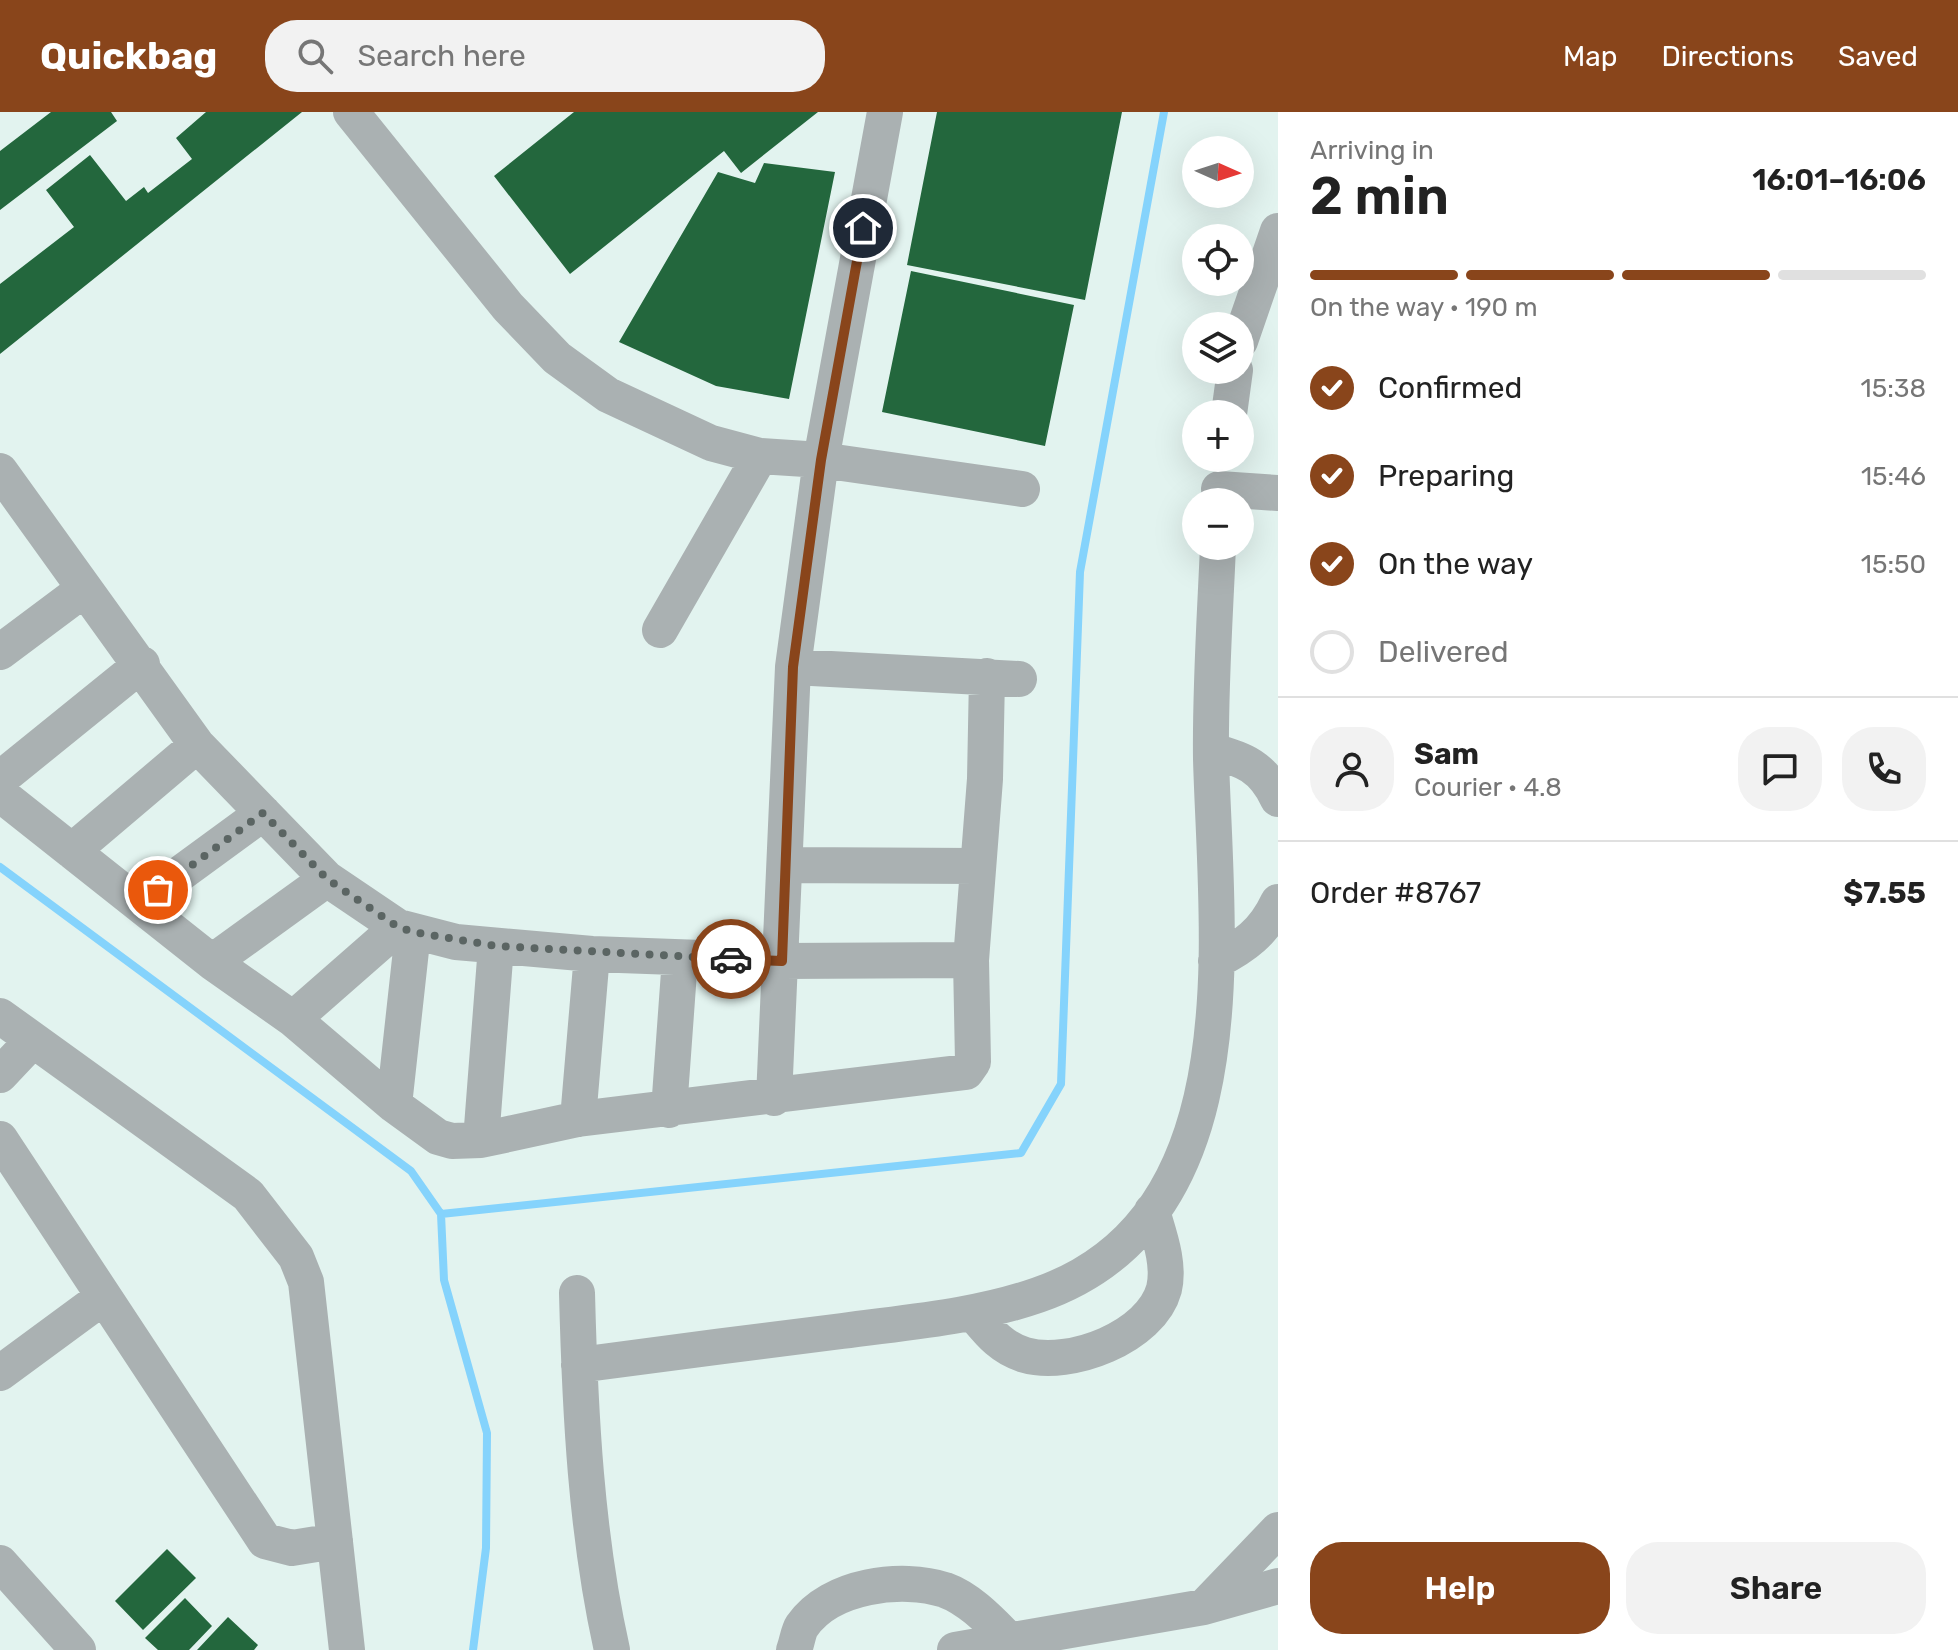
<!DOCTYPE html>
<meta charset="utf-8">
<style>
body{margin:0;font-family:Rubik,sans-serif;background:#f2f2f2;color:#222;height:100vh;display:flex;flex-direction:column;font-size:30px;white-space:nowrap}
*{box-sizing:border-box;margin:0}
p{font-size:26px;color:#767676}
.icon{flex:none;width:44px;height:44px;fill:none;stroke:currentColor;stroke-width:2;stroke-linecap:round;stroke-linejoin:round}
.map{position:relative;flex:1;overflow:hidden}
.details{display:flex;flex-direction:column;background:#fff;width:680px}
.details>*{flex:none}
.needle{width:52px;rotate:93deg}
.tools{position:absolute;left:1182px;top:24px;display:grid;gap:16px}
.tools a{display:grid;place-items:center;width:72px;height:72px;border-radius:50%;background:#fff;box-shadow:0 8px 32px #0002;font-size:40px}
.pin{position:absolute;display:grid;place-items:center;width:68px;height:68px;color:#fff;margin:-34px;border:4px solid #fff;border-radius:50%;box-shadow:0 2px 8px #0007}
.courier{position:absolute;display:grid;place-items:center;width:80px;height:80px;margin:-40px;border:6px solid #89451b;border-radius:50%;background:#fff;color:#222;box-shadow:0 2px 10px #0007}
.headline em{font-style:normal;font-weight:600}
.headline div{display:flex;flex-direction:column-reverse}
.headline{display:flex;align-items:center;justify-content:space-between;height:136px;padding:0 32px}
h1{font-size:52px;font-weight:600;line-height:60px}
.bar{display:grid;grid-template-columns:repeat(4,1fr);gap:12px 8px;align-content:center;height:96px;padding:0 32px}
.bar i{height:10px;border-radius:6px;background:#e0e0e0}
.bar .active{background:#89451b}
.bar p{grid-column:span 4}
.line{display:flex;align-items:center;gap:20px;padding:0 32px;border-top:2px solid #e0e0e0}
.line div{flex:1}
.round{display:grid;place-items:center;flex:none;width:84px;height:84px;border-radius:32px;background:#f2f2f2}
ol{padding:0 32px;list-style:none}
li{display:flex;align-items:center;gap:24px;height:88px}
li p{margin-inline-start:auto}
li .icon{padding:8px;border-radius:50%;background:#89451b;color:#fff;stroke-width:4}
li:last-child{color:#767676}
li i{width:44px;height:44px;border:4px solid #e0e0e0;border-radius:50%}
.button{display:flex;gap:16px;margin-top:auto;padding:16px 32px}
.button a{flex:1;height:92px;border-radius:32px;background:#89451b;color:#fff;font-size:32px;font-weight:600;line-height:92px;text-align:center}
.button a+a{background:#f2f2f2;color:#222}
header{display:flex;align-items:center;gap:48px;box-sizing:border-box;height:112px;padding:0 40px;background:#89451b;color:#fff}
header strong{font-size:38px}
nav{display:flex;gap:44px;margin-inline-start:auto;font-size:28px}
.search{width:560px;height:72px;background:#f2f2f2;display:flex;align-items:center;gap:20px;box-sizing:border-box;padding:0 28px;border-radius:32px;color:#767676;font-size:30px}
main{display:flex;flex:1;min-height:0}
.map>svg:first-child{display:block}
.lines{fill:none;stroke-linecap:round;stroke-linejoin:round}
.stream{stroke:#85d3fc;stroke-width:8}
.building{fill:#23673d}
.minor{stroke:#aab1b2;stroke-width:36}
.done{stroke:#5b6563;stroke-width:8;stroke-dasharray:0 14.4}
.route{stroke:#89451b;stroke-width:10}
</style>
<header>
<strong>Quickbag</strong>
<div class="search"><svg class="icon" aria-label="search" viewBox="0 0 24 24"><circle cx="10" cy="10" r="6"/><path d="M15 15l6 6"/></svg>Search here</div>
<nav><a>Map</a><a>Directions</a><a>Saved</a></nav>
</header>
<main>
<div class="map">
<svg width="1278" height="1538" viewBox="0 0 1278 1538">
<rect width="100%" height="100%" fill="#e2f3ef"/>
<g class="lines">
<!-- stream -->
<path class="stream" d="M0 755 411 1059 441 1102 444 1168 487 1321 486 1436 473 1538
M441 1102 1021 1041 1061 972 1080 460 1164 0"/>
</g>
<!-- building -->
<path class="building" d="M51 0H111L117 9 0 98V39Z
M206 0H302L0 242V172L74 115 46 78 90 43 126 89 144 75 148 81 192 47 176 26Z
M574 0H818L741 61 724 39 570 162 494 64Z
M937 0H1122L1085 188 907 153Z
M764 51 835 60 789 287 716 274 619 230 718 60 755 71Z
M911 159 1074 193 1045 334 882 300Z
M167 1437 196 1466 143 1518 115 1489Z
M185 1486 212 1514 189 1538H158L145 1526Z
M228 1505 258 1533 254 1538H197Z"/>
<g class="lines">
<!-- minor -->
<path class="minor" d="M351 0 508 195 557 246 608 283 711 331 760 344 821 348 1022 377
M1240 229 1278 119
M1229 302 1235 258
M0 359 197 633 327 767 398 815 456 830 592 842 782 849 971 848
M1219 377 1278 381
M660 518 760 344
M0 540 83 478
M793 555 1019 567
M1211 639C1244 647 1263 655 1278 687
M0 667 142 552
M0 682 212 850 293 907 394 993 438 1025 452 1029 481 1028 578 1007 966 960 973 950 971 848 985 667 987 564
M72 739 197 633
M786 753 976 754
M140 791 263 701
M1216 849C1245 834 1264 820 1278 790
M212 850 327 767
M0 904 248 1083 296 1145 306 1170 347 1538
M293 907 398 815
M0 963 33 928
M774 986 793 555 821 348 885 0
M394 993 413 820
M669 998 680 846
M578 1007 592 842
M0 1027 265 1429 292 1436 335 1429
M481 1028 496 834
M577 1181C580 1300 586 1422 612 1538
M974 1202C989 1220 1001 1236 1025 1243 1070 1256 1151 1225 1164 1177 1170 1152 1159 1123 1152 1099
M579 1253C667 1241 754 1230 842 1219 908 1210 975 1205 1038 1183 1255 1108 1216 826 1211 647 1210 576 1215 505 1218 434
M0 1261 102 1186
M0 1451 78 1538
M1207 1492 1278 1418
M794 1538C797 1531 798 1520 802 1514 830 1473 902 1464 945 1478 970 1487 991 1510 1009 1528
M955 1538 1204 1495 1278 1474"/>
</g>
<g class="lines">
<!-- done -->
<path class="done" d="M158 778 263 701 327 767 398 815 413 820 496 834 731 847"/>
<!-- route -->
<path class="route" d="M731 847 782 849 793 555 821 348 863 116"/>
</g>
</svg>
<div class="tools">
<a><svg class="needle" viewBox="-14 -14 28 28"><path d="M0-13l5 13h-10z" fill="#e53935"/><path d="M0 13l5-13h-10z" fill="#767676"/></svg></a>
<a><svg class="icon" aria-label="locate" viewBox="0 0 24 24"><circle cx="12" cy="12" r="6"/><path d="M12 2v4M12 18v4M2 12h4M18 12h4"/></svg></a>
<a><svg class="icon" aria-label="layers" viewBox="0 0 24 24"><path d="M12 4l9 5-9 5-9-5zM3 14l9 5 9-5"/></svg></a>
<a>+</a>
<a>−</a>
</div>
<div class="pin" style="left:158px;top:778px;background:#ea580c"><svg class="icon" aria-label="bag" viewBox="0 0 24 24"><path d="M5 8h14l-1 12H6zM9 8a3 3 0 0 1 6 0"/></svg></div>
<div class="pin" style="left:863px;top:116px;background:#1f2937"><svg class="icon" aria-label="home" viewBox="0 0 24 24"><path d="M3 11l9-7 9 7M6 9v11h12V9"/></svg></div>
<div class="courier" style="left:731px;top:847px"><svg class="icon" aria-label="car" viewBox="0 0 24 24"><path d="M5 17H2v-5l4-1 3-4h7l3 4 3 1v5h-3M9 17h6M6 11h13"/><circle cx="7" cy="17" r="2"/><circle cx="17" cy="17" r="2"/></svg></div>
</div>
<section class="details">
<div class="headline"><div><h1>2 min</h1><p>Arriving in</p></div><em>16:01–16:06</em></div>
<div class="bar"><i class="active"></i><i class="active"></i><i class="active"></i><i></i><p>On the way · 190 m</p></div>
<ol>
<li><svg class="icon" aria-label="check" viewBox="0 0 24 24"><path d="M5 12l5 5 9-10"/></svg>Confirmed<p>15:38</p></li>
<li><svg class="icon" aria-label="check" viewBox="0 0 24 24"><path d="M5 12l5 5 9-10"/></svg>Preparing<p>15:46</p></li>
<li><svg class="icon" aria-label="check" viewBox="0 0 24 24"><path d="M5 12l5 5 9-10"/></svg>On the way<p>15:50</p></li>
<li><i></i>Delivered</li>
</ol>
<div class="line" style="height:144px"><a class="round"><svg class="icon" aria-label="person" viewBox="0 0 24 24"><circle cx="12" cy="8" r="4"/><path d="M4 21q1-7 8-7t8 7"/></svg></a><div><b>Sam</b><p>Courier · 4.8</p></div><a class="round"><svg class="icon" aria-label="chat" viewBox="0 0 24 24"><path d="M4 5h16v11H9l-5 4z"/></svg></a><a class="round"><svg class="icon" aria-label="phone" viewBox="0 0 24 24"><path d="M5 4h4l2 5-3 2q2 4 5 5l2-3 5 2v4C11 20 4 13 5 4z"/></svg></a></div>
<div class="line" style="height:104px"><div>Order #8767</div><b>$7.55</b></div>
<div class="button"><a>Help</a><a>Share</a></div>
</section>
</main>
